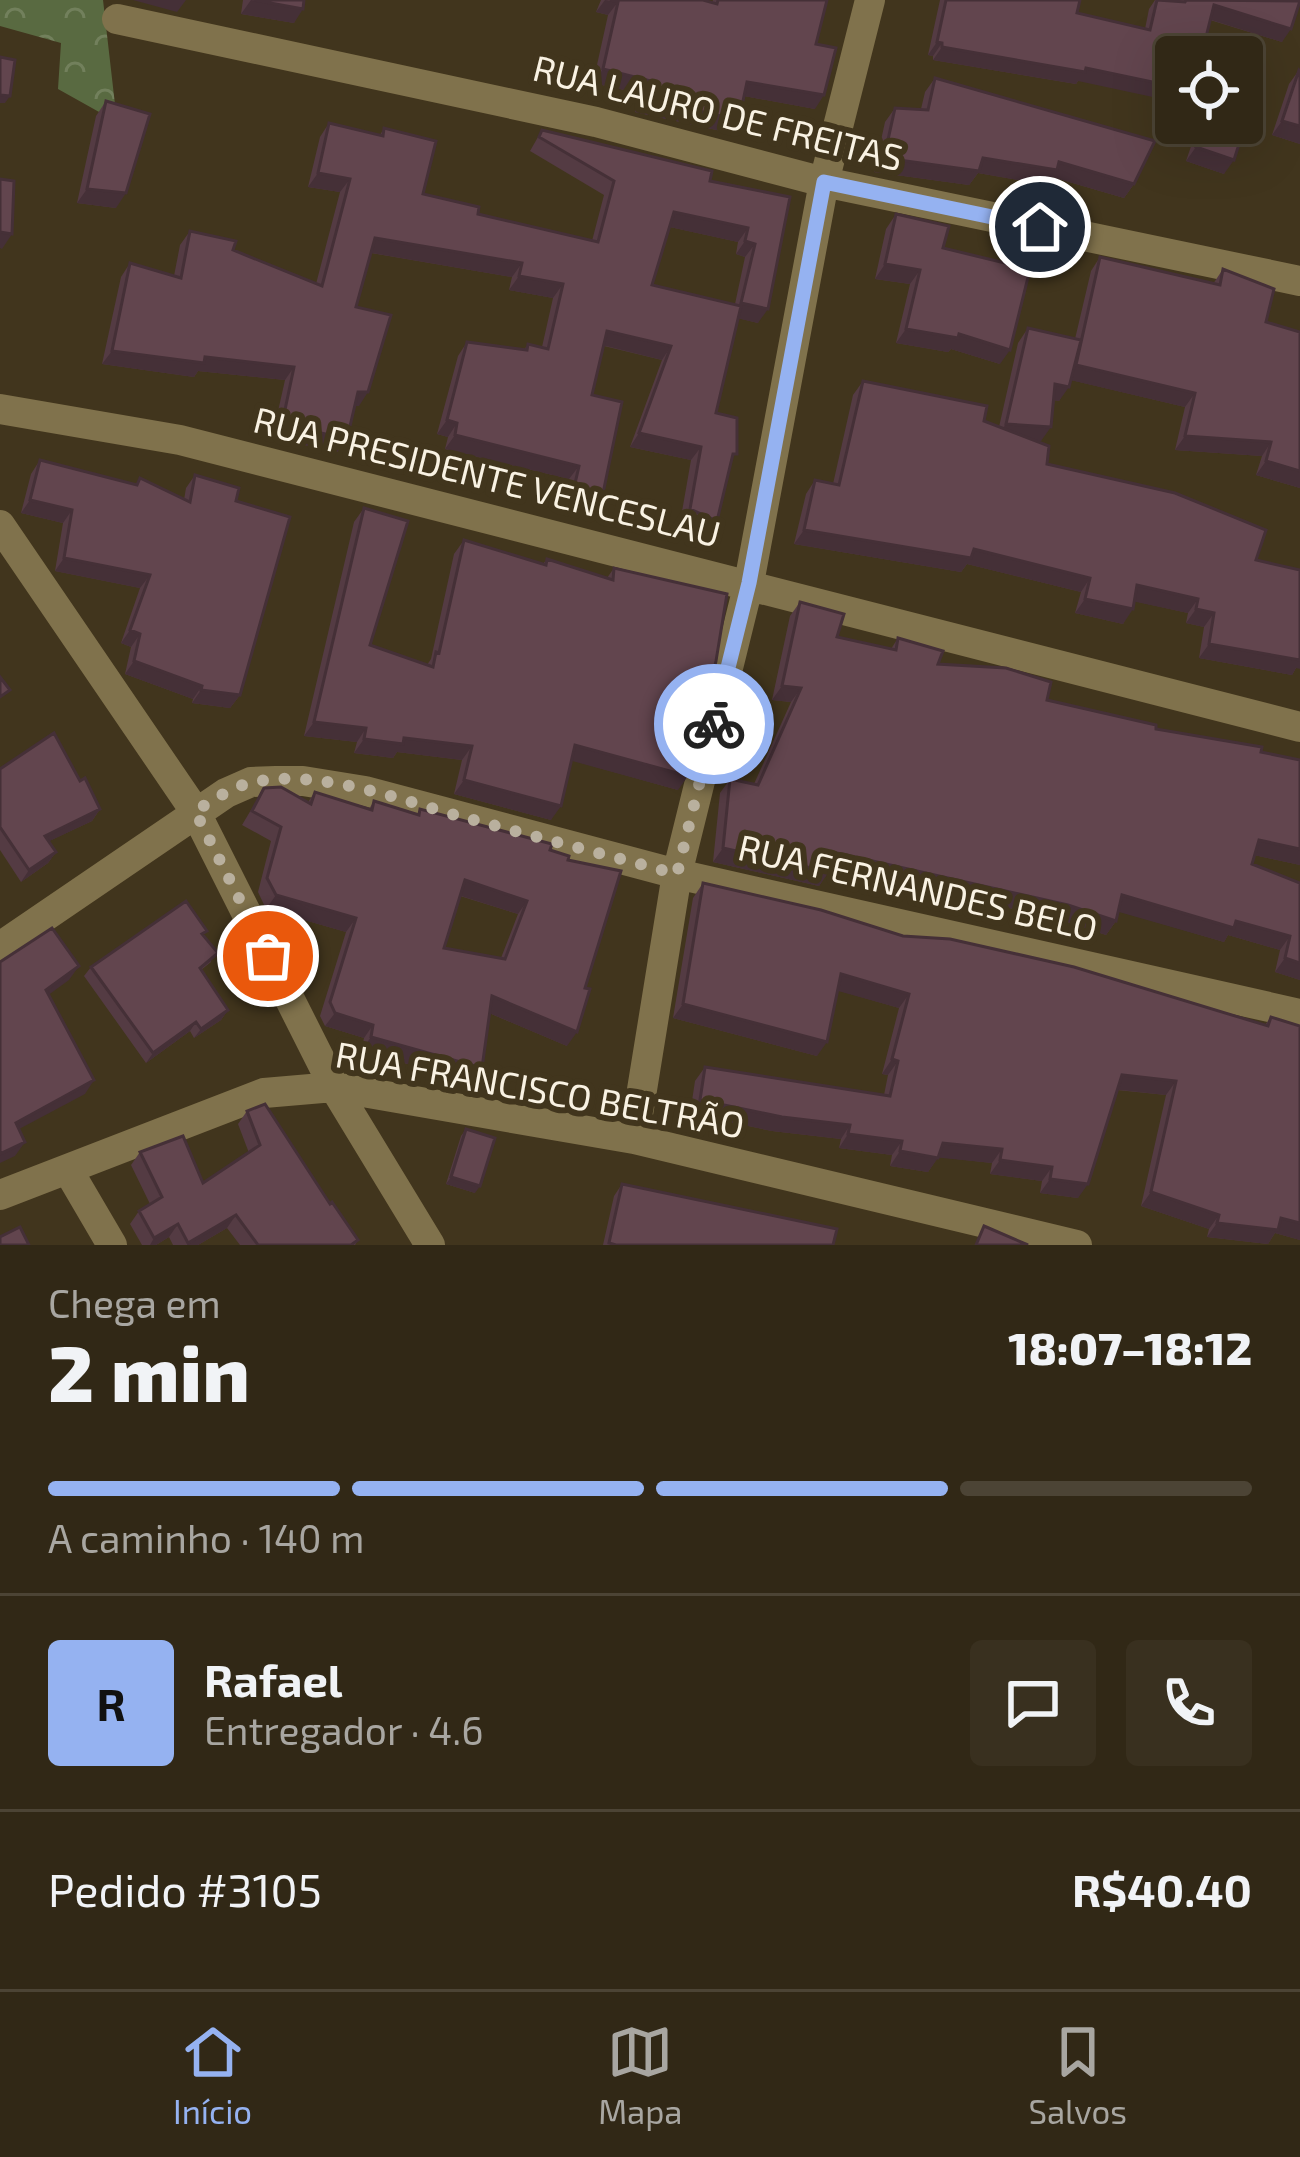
<!DOCTYPE html>
<html lang="pt">
<meta charset="utf-8">
<style>
body{margin:0;font-family:"Exo 2",sans-serif;background:#39301f;color:#f1f3f6;height:100vh;display:flex;flex-direction:column;font-size:45px;white-space:nowrap}
*{box-sizing:border-box;margin:0}
p{font-size:39px;color:#a8a6a1}
.icon{flex:none;width:66px;height:66px;fill:none;stroke:currentColor;stroke-width:2;stroke-linecap:round;stroke-linejoin:round}
.map{position:relative;height:1245px;overflow:hidden}
.side{display:flex;flex-direction:column;background:#312816;flex:1}
.side>*{flex:none}
.buttons{position:absolute;left:1155px;top:36px;display:grid;gap:24px}
.buttons a{display:grid;place-items:center;width:108px;height:108px;border-radius:12px;background:#312816;box-shadow:0 12px 48px #0002,0 0 0 3px #4c4435;font-size:60px}
.pin{position:absolute;display:grid;place-items:center;width:102px;height:102px;color:#fff;margin:-51px;border:6px solid #fff;border-radius:50%;box-shadow:0 3px 12px #0007}
.courier{position:absolute;display:grid;place-items:center;width:120px;height:120px;margin:-60px;border:9px solid #95b2f1;border-radius:50%;background:#fff;color:#222;box-shadow:0 3px 15px #0007}
.overview em{font-style:normal;font-weight:800}
.overview div{display:flex;flex-direction:column-reverse}
.overview{display:flex;align-items:center;justify-content:space-between;height:204px;padding:0 48px}
h1{font-size:78px;font-weight:800;line-height:90px}
.bar{display:grid;grid-template-columns:repeat(4,1fr);gap:18px 12px;align-content:center;height:144px;padding:0 48px}
.bar i{height:15px;border-radius:9px;background:#4c4435}
.bar .on{background:#95b2f1}
.bar p{grid-column:span 4}
.line{display:flex;align-items:center;gap:30px;padding:0 48px;border-top:3px solid #4c4435}
.line div{flex:1}
.round{display:grid;place-items:center;flex:none;width:126px;height:126px;border-radius:12px;background:#39301f}
.menu{display:flex;justify-content:space-around;align-items:center;height:168px;border-top:3px solid #4c4435;background:#312816;font-size:33px;color:#a8a6a1}
.menu a{display:grid;justify-items:center;gap:6px}
.menu .on{color:#95b2f1}
.map>svg:first-child{display:block}
.forest{fill:url(#forest-crowns)}
.lines{fill:none;stroke-linecap:round;stroke-linejoin:round}
.street{stroke:#80724c;stroke-width:30}
.wall{fill:#543b43;fill-rule:evenodd}
.shaded-wall{fill:#453037}
.building{fill:#62454e;stroke:#453037;stroke-width:3;fill-rule:evenodd}
.done{stroke:#b9b09e;stroke-width:12;stroke-dasharray:0 21.6}
.route{stroke:#95b2f1;stroke-width:15}
.labels{text-anchor:middle;stroke-width:12;stroke-linejoin:round;paint-order:stroke}
.street-label{font-size:36px;fill:#f9f2e3;stroke:#41351d}
</style>
<div class="map">
<svg width="1300" height="1245" viewBox="0 0 1300 1245">
<defs>
<pattern id="forest-crowns" width="20" height="18" patternUnits="userSpaceOnUse" patternTransform="scale(3)"><rect width="20" height="18" fill="#596a41"/><path d="M2 6a3 3 0 1 1 6 0M12 15a3 3 0 1 1 6 0" fill="none" stroke="#72805c"/></pattern>
</defs>
<rect width="100%" height="100%" fill="#41351d"/>
<!-- forest -->
<path class="forest" d="M0 0H103L117 122 58 89 61 43 0 26Z"/>
<g class="lines">
<!-- street -->
<path class="street" d="M117 19 596 122 824 182 1300 281
M0 409 180 440 1300 727
M0 525 195 811 334 1087 430 1245
M0 947 226 793 251 782 276 781H303L365 791 677 874 1300 1014
M634 1139 677 874 749 583 824 182 870 0
M68 1170 112 1245
M0 1195 264 1093 334 1087 634 1139 1077 1245"/>
</g>
<!-- wall -->
<path class="wall" d="M240 0H304L294 23 241 14 243 0Z
M601 0H703L712 3 713 0H827L816 44 815 109 744 96 730 133 635 112 642 94 593 83 608 15 596 12Z
M940 0H1080L1077 13 1145 29 1149 9 1155 0H1300L1282 42 1210 20 1078 81 1076 84 933 60V56L928 55Z
M1299 70 1300 144 1272 135 1289 84Z
M935 78 1134 184 1124 198 1052 177 1047 185 978 173 969 185 874 172 885 122 895 108 921 109 925 92Z
M106 101 116 208 77 203 96 116Z
M329 123 380 135 384 128 423 194 478 214 592 241 604 195 530 151 542 130 710 181 790 197 758 323 738 318 716 413 730 464 717 521 707 535 680 523 691 460 630 447 662 360 604 346 592 395V512L564 502 569 479 445 449 448 437 437 434 458 356 467 342 524 350 528 344 542 347 553 298 509 290 512 277 371 253 356 307 359 406H355L347 439 337 452 272 438 285 380 198 371 194 377 102 364 121 277 130 263 174 276 180 245 190 231 316 284 340 192 308 187 320 137ZM670 227 738 242 736 254 745 257 735 304 652 285Z
M1199 123H1242L1224 174 1186 161Z
M896 214 943 248 1000 364 951 349 948 352 896 343 910 284 875 279 886 229Z
M1100 257 1213 284 1223 269 1266 322 1300 488 1256 475 1262 456 1175 450 1185 407 1071 380 1059 401 1054 400 1041 441H1037L1047 464 1256 560 1296 668 1292 675 1199 658 1204 627 1186 623 1188 613 1134 601 1123 624 1075 613 1081 592 967 564 961 572 794 544 806 494 815 480 833 484 853 395 863 381 999 427 1018 343 1028 328 1075 339 1091 271Z
M40 460 136 484 140 478 184 500 186 488 195 475 236 501 240 695 230 708 192 703 193 699 125 674 131 647 121 643 140 588 55 571 63 523 21 513 31 474Z
M364 508 370 645 427 665 431 659 454 554 464 540 543 564 547 559 607 578 614 568 678 790 571 760 551 820 454 794 462 760 397 752 393 758 354 753 357 742 304 736 354 522Z
M800 602 837 637 891 649 898 638 938 664 1047 700 1156 729 1300 760V865L1254 855 1252 864 1300 883V980L1275 972 1280 950 1228 935 1224 942 1119 911 1116 921 1106 935 1058 919 830 868 819 886 713 862 720 793 730 779 754 784 791 702 772 700 790 616Z
M0 769 80 781 100 809 92 821 49 841 56 852 48 863 21 882 0 850Z
M264 788 308 802 315 792 369 809 374 801 417 814 420 809 550 850 567 1046 489 1013 482 1068 472 1082 361 1051 364 1038 325 1026 320 1016 346 932 266 909 258 892 271 841 242 825ZM460 896 518 914 501 958 444 948Z
M703 883 903 936 1265 1025 1271 1017 1300 1026V1240L1275 1233 1268 1244 1207 1237 1209 1229 1141 1206 1166 1095 1117 1090 1078 1198 1040 1193 1042 1181 990 1174 992 1163 938 1157 928 1172 890 1166 892 1155 839 1148 841 1139 772 1131 690 1114 695 1081 705 1067 884 1095 888 1075 882 1074 899 1008 837 990 817 1056 673 1018 693 898Z
M203 936 211 962 201 970 228 1010 221 1020 194 1038 190 1031 146 1063 84 976 91 967Z
M247 1111 330 1204 358 1240 355 1245H240L227 1228 198 1245H173L169 1237 156 1245H142L130 1224 139 1211 150 1204 131 1165 140 1152 203 1183 249 1153 238 1124Z
M466 1129 475 1193 446 1184 461 1136Z
M622 1184 833 1245H603L614 1196Z"/>
<!-- shaded-wall -->
<path class="shaded-wall" d="M133 0H186L177 12Z
M251 0 303 9 294 23 241 14Z
M605 0 618 2 608 15 596 12Z
M1214 5 1291 29 1282 42 1205 18Z
M937 42 942 43 933 56 928 55Z
M942 47 1086 68 1176 87V102L1078 81 1076 84 933 60Z
M603 69 651 81 642 94 593 83Z
M747 82 824 95 815 109 738 95Z
M0 95 10 96 5 103H0Z
M644 99 739 120 730 133 635 112Z
M1282 121 1300 126V144L1272 135Z
M1196 147 1234 160 1224 174 1186 161Z
M884 158H983L1059 162 1134 184 1124 198 1052 177 1047 185 978 173 969 185 874 172Z
M318 173 350 179 340 192 308 187Z
M87 189 126 193 116 208 77 203Z
M674 212 748 228 738 242 665 226Z
M0 232 12 234 2 249 0 248Z
M375 238 522 263 512 277 366 252Z
M745 241 755 244 745 257 736 254Z
M885 264 920 270 910 284 875 279Z
M519 276 563 284 553 298 509 290Z
M741 303 768 309 758 323 732 317Z
M906 329 959 334 1010 350 1000 364 951 349 948 352 896 343Z
M607 331 671 346 662 360 598 344Z
M112 351 205 357 294 367 285 380 198 371 194 377 102 364Z
M1076 365 1195 393 1185 407 1066 379Z
M1055 384 1069 387 1059 401 1045 399Z
M358 392H368L359 406H348Z
M447 420 457 423 448 437 437 434Z
M282 424 347 439 337 452 272 438Z
M1006 424 1051 427 1041 441 996 438Z
M639 433 701 447 691 460 630 447Z
M455 435 579 466 569 479 445 449Z
M1185 436 1271 442 1262 456 1175 450Z
M1266 461 1300 471V488L1256 475Z
M574 488 602 498 592 512 564 502Z
M30 500 72 510 63 523 21 513Z
M804 530 974 549 1090 578 1081 592 967 564 961 572 794 544Z
M64 558 150 575 140 588 55 571Z
M1137 585 1198 599 1188 613 1127 600Z
M1085 599 1133 609 1123 624 1075 613Z
M1196 609 1214 613 1204 627 1186 623Z
M130 630 140 634 131 647 121 643Z
M1209 644 1300 659V669L1296 668 1292 675 1199 658Z
M134 661 202 686 193 699 125 674Z
M782 686 801 688 791 702 772 700Z
M201 690 240 695 230 708 192 703Z
M314 722 366 728 357 742 304 736Z
M404 738 472 746 462 760 397 752 393 758 354 753 364 739Z
M575 745 688 776 678 790 565 759Z
M464 780 561 806 551 820 454 794Z
M100 809 92 821 37 847 45 836Z
M1259 840 1300 849V865L1249 854Z
M723 848 829 872 819 886 713 862Z
M56 852 48 863 21 882 29 870Z
M833 852 1068 905 1116 921 1106 935 1058 919 823 866Z
M465 880 527 901 518 914 455 894Z
M276 895 356 918 346 932 266 909Z
M1122 895 1236 921 1290 936 1280 950 1228 935 1224 942 1112 910Z
M1285 958 1300 963V980L1275 972Z
M79 966 69 980 36 1004 46 990Z
M841 974 909 994 899 1008 831 989Z
M492 996 577 1032 567 1046 482 1010Z
M683 1004 827 1042 817 1056 673 1018Z
M228 1010 221 1020 194 1038 201 1029Z
M335 1013 373 1025 364 1038 325 1026Z
M196 1022 190 1031 146 1063 153 1053Z
M371 1037 482 1068 472 1082 361 1051Z
M892 1059 898 1061 888 1075 882 1074Z
M1122 1075 1176 1081 1166 1095 1112 1089Z
M94 1080 85 1094 6 1136 16 1123Z
M700 1100 850 1125 841 1139 772 1131 690 1114Z
M848 1134 902 1141 892 1155 839 1148Z
M25 1142 15 1156 0 1163V1154Z
M943 1143 1002 1149 992 1163 933 1157Z
M900 1151 938 1158 928 1172 890 1166Z
M1000 1160 1052 1167 1042 1181 990 1174Z
M451 1177 480 1186 475 1193 446 1184Z
M1050 1179 1088 1184 1078 1198 1040 1193Z
M1151 1192 1219 1215 1209 1229 1141 1206Z
M236 1215 227 1228 198 1245H187Z
M1281 1218 1300 1223V1240L1275 1233 1268 1244 1207 1237 1217 1223Z
M178 1224 169 1237 156 1245H150L154 1238Z"/>
<!-- building -->
<path class="building" d="M254 0H304L303 9Z
M610 0H703L717 4 718 0H827L816 44 836 48 824 95 747 82 739 120 644 99 651 81 603 69 618 2Z
M946 0H1080L1077 13 1150 30 1157 0 1185 2 1186 0 1300 1 1291 29 1214 5 1201 57H1176V87L1086 68 1085 72 942 47V43L937 42Z
M0 57 15 60 10 96 0 95Z
M1299 70 1300 71V126L1282 121Z
M935 78 1155 141 1134 184 1059 162 1057 170 983 158 979 171 884 158 895 108 928 110Z
M106 101 150 114 126 193 87 189Z
M1242 117 1247 119 1234 160 1196 147 1204 123H1242Z
M329 123 383 136 384 128 436 141 423 194 479 207 478 214 598 242 614 181 539 137 542 130 712 171 710 181 790 197 768 309 741 303 755 244 745 241 748 228 674 212 652 285 741 306 716 413 737 418V454H733L717 521 690 509 701 447 639 433 671 346 607 331 592 395 622 402 602 498 574 488 579 466 455 435 457 423 447 420 467 342 527 350 528 344 548 349 563 284 519 276 522 263 375 238 356 307 391 315 368 392H358L347 439 282 424 294 367 205 357 204 363 112 351 130 263 181 278 190 231 236 241 233 250 322 286 350 179 318 173Z
M0 179 14 181 12 234 0 232Z
M896 214 949 226 943 248 1030 269 1010 350 959 334 958 338 906 329 920 270 885 264Z
M1100 257 1220 285 1223 269 1274 289 1266 322 1300 332V471L1266 461 1271 442 1185 436 1195 393 1076 365Z
M1028 328 1081 340 1069 387 1055 384 1051 427 1006 424Z
M863 381 987 406 984 421 1049 446 1047 464 1175 493 1266 530 1256 560 1300 570V660L1209 644 1214 613 1196 609 1198 599 1137 585 1133 609 1085 599 1090 578 974 549 971 558 804 530 815 480 839 485Z
M40 460 137 485 140 478 190 502 195 475 239 488 236 501 290 517 240 695 201 690 202 686 134 661 140 634 130 630 150 575 64 558 72 510 30 500Z
M364 508 408 521 370 645 433 667 436 652 439 653 464 540 546 565 547 559 613 580 614 568 727 594 716 661 688 776 575 745 561 806 464 780 472 746 404 738 403 744 364 739 366 728 314 722Z
M800 602 844 614 837 637 896 650 898 638 943 651 938 664 1006 668 1051 682 1047 700 1156 725V729L1262 747 1261 752 1300 760V849L1259 840 1252 864 1300 883V963L1285 958 1290 936 1236 921 1234 928 1122 895 1116 921 1068 905 833 852 829 872 723 848 730 779 758 785 801 688 782 686Z
M0 677 10 690 0 697Z
M54 733 80 781 85 778 100 809 45 836 56 852 29 870 0 827V769Z
M281 787 311 804 315 792 372 810 374 801 419 815 420 809 552 844 550 850 569 856 568 860 621 871 585 988 590 989 577 1032 492 996 482 1068 371 1037 373 1025 335 1013 330 1002 356 918 276 895 267 878 281 827 252 811 264 788ZM465 880 527 901 505 959 444 948Z
M703 883 821 910 903 936 950 939 1074 967 1268 1026 1271 1017 1300 1026V1223L1281 1218 1278 1230 1217 1223 1219 1215 1151 1192 1176 1081 1122 1075 1088 1184 1050 1179 1052 1167 1000 1160 1002 1149 943 1143 938 1158 900 1151 902 1141 848 1134 850 1125 782 1117 700 1100 705 1067 890 1096 898 1061 892 1059 909 994 841 974 827 1042 683 1004Z
M186 901 207 931 202 934 218 953 200 968 228 1010 201 1029 196 1022 153 1053 91 967Z
M52 928 79 966 46 990 94 1080 16 1123 25 1142 0 1154V962Z
M265 1104 330 1204 332 1202 358 1240 351 1245H258L236 1215 188 1243 178 1224 154 1238 139 1211 162 1197 140 1152 183 1136 203 1183 260 1145 247 1111Z
M466 1129 495 1138 480 1186 451 1177Z
M622 1184 837 1229 833 1245H616L609 1243Z
M984 1226 1028 1245H976Z
M20 1227 29 1245H0V1237Z"/>
<g class="lines">
<!-- done -->
<path class="done" d="M268 956 195 811C212 801 233 786 253 782 320 769 398 799 462 817 534 836 606 855 677 874L714 724"/>
<!-- route -->
<path class="route" d="M714 724 749 583 824 182 1040 227"/>
</g>
<g class="labels">
<!-- street labels -->
<g class="street-label">
<text transform="translate(718 113) rotate(14)" y="13">RUA LAURO DE FREITAS</text>
<text transform="translate(487 477) rotate(14)" y="13">RUA PRESIDENTE VENCESLAU</text>
<text transform="translate(918 888) rotate(13)" y="13">RUA FERNANDES BELO</text>
<text transform="translate(540 1090) rotate(10)" y="13">RUA FRANCISCO BELTRÃO</text>
</g>
</g>
</svg>
<div class="buttons">
<a><svg class="icon" aria-label="locate" viewBox="0 0 24 24"><circle cx="12" cy="12" r="6"/><path d="M12 2v4M12 18v4M2 12h4M18 12h4"/></svg></a>
</div>
<div class="pin" style="left:268px;top:956px;background:#ea580c"><svg class="icon" aria-label="bag" viewBox="0 0 24 24"><path d="M5 8h14l-1 12H6zM9 8a3 3 0 0 1 6 0"/></svg></div>
<div class="pin" style="left:1040px;top:227px;background:#1f2937"><svg class="icon" aria-label="home" viewBox="0 0 24 24"><path d="M3 11l9-7 9 7M6 9v11h12V9"/></svg></div>
<div class="courier" style="left:714px;top:724px"><svg class="icon" aria-label="bike" viewBox="0 0 24 24"><circle cx="6" cy="16" r="4"/><circle cx="18" cy="16" r="4"/><path d="M6 16l4-8h5l3 8M10 8l3 8H6M13 5h3"/></svg></div>
</div>
<section class="side">
<div class="overview"><div><h1>2 min</h1><p>Chega em</p></div><em>18:07–18:12</em></div>
<div class="bar"><i class="on"></i><i class="on"></i><i class="on"></i><i></i><p>A caminho · 140 m</p></div>
<div class="line" style="height:216px"><b class="round" style="background:#95b2f1;color:#111">R</b><div><b>Rafael</b><p>Entregador · 4.6</p></div><a class="round"><svg class="icon" aria-label="chat" viewBox="0 0 24 24"><path d="M4 5h16v11H9l-5 4z"/></svg></a><a class="round"><svg class="icon" aria-label="phone" viewBox="0 0 24 24"><path d="M5 4h4l2 5-3 2q2 4 5 5l2-3 5 2v4C11 20 4 13 5 4z"/></svg></a></div>
<div class="line" style="height:156px"><div>Pedido #3105</div><b>R$40.40</b></div>
</section>
<nav class="menu">
<a class="on"><svg class="icon" aria-label="home" viewBox="0 0 24 24"><path d="M3 11l9-7 9 7M6 9v11h12V9"/></svg>Início</a>
<a><svg class="icon" aria-label="map" viewBox="0 0 24 24"><path d="M3 6l6-2 6 2 6-2v14l-6 2-6-2-6 2zM9 4v14M15 6v14"/></svg>Mapa</a>
<a><svg class="icon" aria-label="saved" viewBox="0 0 24 24"><path d="M7 4h10v16l-5-4-5 4z"/></svg>Salvos</a>
</nav>
